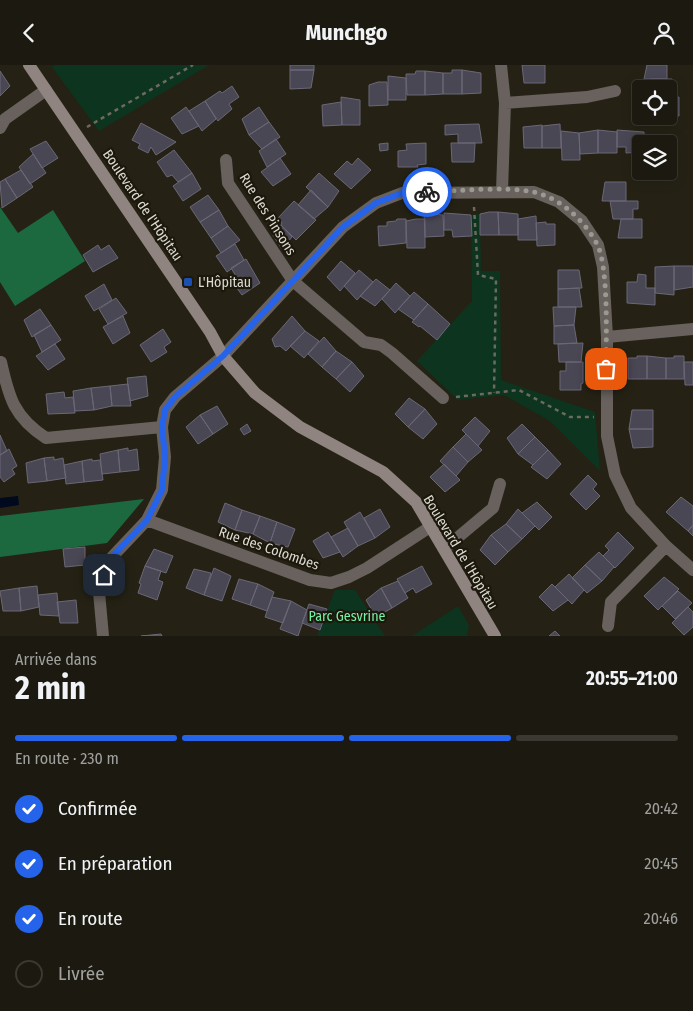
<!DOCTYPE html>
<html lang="fr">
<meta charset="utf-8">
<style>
body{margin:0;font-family:"Fira Sans Condensed",sans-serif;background:#29271e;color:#f1f3f6;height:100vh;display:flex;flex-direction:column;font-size:19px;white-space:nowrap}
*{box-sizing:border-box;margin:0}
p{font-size:16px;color:#a0a19f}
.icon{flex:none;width:28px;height:28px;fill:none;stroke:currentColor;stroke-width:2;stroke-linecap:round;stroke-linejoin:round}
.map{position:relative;height:571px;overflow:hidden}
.drawer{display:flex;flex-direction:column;background:#1c1a10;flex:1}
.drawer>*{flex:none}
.controls{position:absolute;left:632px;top:15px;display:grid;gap:10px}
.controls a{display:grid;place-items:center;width:45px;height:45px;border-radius:5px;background:#1c1a10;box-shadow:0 2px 12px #0003,0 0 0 1px #3a3830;font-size:25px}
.pin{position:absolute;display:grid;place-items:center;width:42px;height:42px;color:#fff;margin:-21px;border-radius:10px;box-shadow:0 2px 8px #0006}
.courier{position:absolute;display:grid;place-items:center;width:50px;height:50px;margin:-25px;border:4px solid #2563eb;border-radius:50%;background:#fff;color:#222;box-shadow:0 1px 6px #0007}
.summary em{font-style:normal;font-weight:700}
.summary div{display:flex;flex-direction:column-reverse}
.summary{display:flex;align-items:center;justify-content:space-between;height:85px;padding:0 15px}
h1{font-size:32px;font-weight:700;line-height:38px}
.bar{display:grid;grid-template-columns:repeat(4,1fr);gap:8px 5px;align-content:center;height:60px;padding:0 15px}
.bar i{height:6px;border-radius:4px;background:#3a3830}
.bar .current{background:#2563eb}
.bar p{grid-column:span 4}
ol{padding:0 15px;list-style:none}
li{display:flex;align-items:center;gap:15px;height:55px}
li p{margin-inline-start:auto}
li .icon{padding:5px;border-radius:50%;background:#2563eb;color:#fff;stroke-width:4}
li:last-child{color:#a0a19f}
li i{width:28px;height:28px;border:2px solid #3a3830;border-radius:50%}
header{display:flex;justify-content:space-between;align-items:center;height:65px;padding:0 15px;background:#1c1a10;font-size:22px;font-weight:700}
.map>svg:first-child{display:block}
.green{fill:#0d341e}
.forest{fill:#1d693f}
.water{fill:#00091d}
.building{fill:#4a4754;stroke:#6b6776}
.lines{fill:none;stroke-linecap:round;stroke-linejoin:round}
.path{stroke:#6d6a5f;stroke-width:2.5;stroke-dasharray:4 4;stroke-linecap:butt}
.street{stroke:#68615e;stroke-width:12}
.secondary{stroke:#908480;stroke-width:12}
.done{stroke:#9c9a90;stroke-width:5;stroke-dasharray:0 9}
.route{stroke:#2563eb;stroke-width:6}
.transit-dot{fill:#1a4fb4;stroke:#1c180c;stroke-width:2}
.labels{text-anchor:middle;stroke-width:4.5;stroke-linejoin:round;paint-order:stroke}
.street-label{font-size:14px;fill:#dcdad2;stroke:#1c180c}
.poi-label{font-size:14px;fill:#dcdad2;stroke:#1c180c;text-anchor:start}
.park-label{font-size:14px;fill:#74f1a6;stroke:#1c180c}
</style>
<header><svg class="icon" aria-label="back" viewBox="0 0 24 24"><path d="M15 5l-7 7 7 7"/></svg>Munchgo<svg class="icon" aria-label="person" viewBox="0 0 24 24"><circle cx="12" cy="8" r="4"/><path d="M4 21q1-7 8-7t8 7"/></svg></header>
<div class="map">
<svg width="693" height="571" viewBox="0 0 693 571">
<rect width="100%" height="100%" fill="#252215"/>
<!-- green -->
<path class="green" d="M55 0H209L99 66 52 2Z
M480 149 481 206H500L501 315 595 347 600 406 550 356 504 330 458 335 417 296 472 236 471 150Z
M335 525H355L385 571H317Z
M458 541 469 560 467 571H412Z"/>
<!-- forest -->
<path class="forest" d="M0 142 18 168 53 145 85 196 15 241 0 217Z
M144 434 107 478 0 492V451Z"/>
<!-- water -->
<path class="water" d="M18 431 19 440 0 443V433Z"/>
<!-- building -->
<path class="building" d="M290 0H314V5H290Z
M522 0H545V18H524Z
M647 0H667V14H644Z
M290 5H314L311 23 290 24Z
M452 5H462V29H443V8H452Z
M462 5 481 8V28L462 29Z
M0 6 10 21 0 31Z
M416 6H425V30H407L406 9H415Z
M425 6 443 8V29L425 30Z
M388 11 406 13V35H388Z
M651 14H672V32L669 33V24H648L652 23Z
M378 17H387L388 40 369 41V20Z
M232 21 239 32 229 39 232 44 218 56 205 36 220 26 222 28Z
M341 32 360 35V60H342Z
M679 32V51H659H669V33Z
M205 36 216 54 202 66 189 46Z
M341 37 342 60 323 61 322 40Z
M186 42 199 61 182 69 171 53Z
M259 42 269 57 249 70 242 54Z
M269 57 280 72 262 84 249 70Z
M141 58 176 77 156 90 151 82 148 88 138 83 140 79 132 75Z
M479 59 482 78H458V69L445 70V60Z
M560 59 561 83H542V61Z
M542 60V83H524L523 62Z
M598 65V88L580 89 579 68Z
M598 65 617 67V88H598Z
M617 65 644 67V79H641V87L626 88V82H617Z
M561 66 579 68 580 95H562Z
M276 74 286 89 267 102 259 86Z
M46 76 58 93 42 103 30 84Z
M388 78V85L380 86 379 79Z
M426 78V99L417 100 418 102H398V86L407 85 406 79Z
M451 78H475L474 97H452Z
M174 85 192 108 178 117 172 110 167 112 157 97Z
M33 89 46 108 30 119 19 102Z
M280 93 291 109 273 121 261 107Z
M358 93 371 105 351 124 334 109 347 96 352 100Z
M21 105 33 122 17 133 5 114Z
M192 108 201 124 183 136 173 121Z
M319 108 339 126 328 142 306 122Z
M5 114 17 133 2 143 0 117Z
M605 117H626V136H602Z
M311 125 328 142 314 154 298 140Z
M208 130 219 145 200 157 190 142Z
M294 136 316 155 296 175 281 160 282 158 278 153Z
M610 136H638V144H633V154H613Z
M219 145 228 161 211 173 200 157Z
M489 147H498L499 170H480V149Z
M498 147 518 149V170H499Z
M424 148 443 150 444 171 425 172Z
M444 148 471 150 472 171 453 172 452 165H444Z
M536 151 537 175H518V154Z
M397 154H406V178L379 181 378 161H387V157L396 156Z
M416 154H425V183H407L406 156Z
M621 154H642V173H618Z
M546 157V159H555V180L537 181 536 158Z
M281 160 292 172 282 184 273 170Z
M228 161 240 175 221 188 211 173Z
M235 179 244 195 227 207 216 191Z
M98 180 101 185 109 180 118 193 93 207 83 190Z
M246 194 260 218 242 230 231 215 236 211 231 203Z
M341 196 355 208 340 226 327 212Z
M674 201H693V222L674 225Z
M674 201V230L655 228V202Z
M359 205 373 217 357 235 344 221Z
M558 205H579L582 223 558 224Z
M638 209 646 210V223H655V240L627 238V217H637Z
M376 214 390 225 375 241 360 231Z
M396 218 410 231 395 248 382 234Z
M104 219 112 235 94 246 85 231Z
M579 223 582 242H558V224Z
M414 227 428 239 414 255 398 244Z
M116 233 127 248 108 259 99 244Z
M428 239 450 259 437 275 420 261 419 262 412 257Z
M553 242H576L574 260 554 261Z
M40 244 51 260 32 272 24 255Z
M123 251 130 268 113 279 103 262Z
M292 251 305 266 286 286 280 281 275 282 272 274Z
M51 260 61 275 42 287 34 270Z
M574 260 577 278 554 279V261Z
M163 264 171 277 164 282 167 287 151 297 140 280Z
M305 266 319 276 304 293 290 281Z
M324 272 336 286 322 302 308 289Z
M583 278 581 297H559L558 279Z
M55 279 65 294 48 305 36 291Z
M336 286 352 297 336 314 322 302Z
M637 291H647V314H628V293H637Z
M647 291 666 293V314H647Z
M674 291H684V314H666V293H674Z
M352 297 364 311 350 327 336 314Z
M566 297H583V318L581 319V325H560V306H566Z
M684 297H693V320H685Z
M146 311 148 331 130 336 127 313Z
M128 319 131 341H112L110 321Z
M110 321 112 341 94 345 91 323Z
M91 323 94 345 75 346 73 326Z
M64 327 65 333 73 332 75 348 48 349 46 329Z
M409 333 425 344 408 362 395 349Z
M217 341 228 359 213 369 200 350Z
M425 344 437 359 423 374 408 362Z
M632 345H653V364H629Z
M200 350 213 369 198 379 186 362Z
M475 352 490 366 478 381 462 365Z
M247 359 251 366 244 370 240 364Z
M522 359 535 372 518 389 507 373Z
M629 364H653V382L633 383Z
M466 369 482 385 468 397 453 382Z
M0 370 7 386 0 390Z
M535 372 548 385 533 400 518 389Z
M453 382 468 397 456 411 440 396Z
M128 383V386L137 384 139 405 120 407 118 385Z
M9 384 17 401 12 404 15 409 4 417 0 412V390Z
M118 385 120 407 102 409 100 389Z
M548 385 561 399 547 414 531 402Z
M54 392V395L63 393 66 413 47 416 44 393Z
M44 393 47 416 28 418 26 398Z
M92 394V396L100 395 103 415 84 417 82 396Z
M82 396 84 417 66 419 64 400Z
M444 399 460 415 445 427 430 412Z
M588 410 597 419 593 424 600 431 586 445 570 429Z
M681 432 693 441V460L688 466 666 447Z
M537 437 552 452 539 465 522 448Z
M225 438 242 445 235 465 218 457Z
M380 444 390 462 375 473 364 453Z
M518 444 535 461 522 474 506 459Z
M242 445 260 451 253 469 235 465Z
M360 447 375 473 358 481 344 457Z
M260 451 277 457 270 478 253 469Z
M277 457 295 464 288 482 270 478Z
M506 459 522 474 508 487 491 470Z
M693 460V471L688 466Z
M348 463 358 481 343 492 331 472Z
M328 467 340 487 323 493 313 476Z
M618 467 634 483 615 503 603 491 609 485 605 481Z
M491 470 508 487 495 500 480 485Z
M85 482V500L65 502 63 484Z
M154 484 173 491 166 508 145 501Z
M599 487 614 502 602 516 585 500Z
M585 500 602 516 587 528 572 513Z
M145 501 161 506 158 515 163 517 157 535 138 528 141 519 139 518Z
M422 501 432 519 416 528 413 523 405 528 397 514Z
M214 503 231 511 222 536 204 530Z
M194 504 211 508 204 530 186 523Z
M569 509 584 525 572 539 555 522Z
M664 512 679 524 658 545 644 531Z
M239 514 258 519 250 540 232 534Z
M398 516 408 533 392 543 381 523Z
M258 519 274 527 267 546 250 540Z
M552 519 568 535 553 546 539 532Z
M37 521 39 542 21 546 19 523Z
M19 523 21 546H3L0 526Z
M381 523 392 543 376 552 366 535Z
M678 526 692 538 675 554 662 541Z
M57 528 59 551 40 550 38 530Z
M272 532 291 536 283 558 265 552Z
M76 535 78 558H60L57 537Z
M291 536 307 545 298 571 280 564Z
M309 539 327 544 320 565 302 558Z
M688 542 693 547V562L684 570 672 558Z
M555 566 560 571H549Z
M161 569 162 571H141Z"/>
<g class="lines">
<!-- path -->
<path class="path" d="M87 62 193 0
M474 142 478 210 496 214 494 328
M456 332 519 325 570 352H594"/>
<!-- street -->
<path class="street" d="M501 0 505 38 502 126
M505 38 587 32 615 26
M0 63 5 54 46 25
M226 95 228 118 293 216 364 277 381 280 392 288 443 333
M607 272 693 264
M1 297C9 333 14 352 46 373L162 362
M147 455 310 515 331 518 349 512 367 503 430 462
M444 484 493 443 500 419
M608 561 611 537 666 481
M103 571 99 527 112 492 147 455 162 425 165 392 162 362 165 345 175 332 223 291 343 162 376 138 402 128 534 127 559 137 582 156 598 180 603 202 607 272V371L615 410 631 443 666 481 693 505"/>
<!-- secondary -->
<path class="secondary" d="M29 0 210 267 223 291 255 328 300 362 383 407 416 437 495 571"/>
</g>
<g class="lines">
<!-- done -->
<path class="done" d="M427 127C458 126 504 121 534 127 560 133 585 156 597 179 609 202 606 276 606 304"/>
<!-- route -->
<path class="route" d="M104 510 112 492 147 455 162 425 165 392 162 362 165 345 175 332 223 291 343 162 376 138 402 128 427 127"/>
</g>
<!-- markers -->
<rect class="transit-dot" x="183" y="212" width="10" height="10" rx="2.5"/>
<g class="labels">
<!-- street labels -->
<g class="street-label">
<text transform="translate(143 140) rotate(56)" y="5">Boulevard de l'Hôpitau</text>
<text transform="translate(268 149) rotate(58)" y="5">Rue des Pinsons</text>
<text transform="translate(269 483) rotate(19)" y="5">Rue des Colombes</text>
<text transform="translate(461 487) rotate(59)" y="5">Boulevard de l'Hôpitau</text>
</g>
<!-- poi labels -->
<g class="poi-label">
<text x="198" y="222">L'Hôpitau</text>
</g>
<!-- park labels -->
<g class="park-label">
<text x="347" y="556">Parc Gesvrine</text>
</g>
</g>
</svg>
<div class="controls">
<a><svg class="icon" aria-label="locate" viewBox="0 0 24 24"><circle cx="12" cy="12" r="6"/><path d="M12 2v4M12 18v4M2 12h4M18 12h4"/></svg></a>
<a><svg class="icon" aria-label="layers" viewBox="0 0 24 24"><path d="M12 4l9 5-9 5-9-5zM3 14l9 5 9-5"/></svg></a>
</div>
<div class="pin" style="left:606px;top:304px;background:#ea580c"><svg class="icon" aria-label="bag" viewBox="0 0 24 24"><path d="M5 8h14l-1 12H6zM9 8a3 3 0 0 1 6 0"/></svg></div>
<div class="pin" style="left:104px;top:510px;background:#1f2937"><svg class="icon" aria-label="home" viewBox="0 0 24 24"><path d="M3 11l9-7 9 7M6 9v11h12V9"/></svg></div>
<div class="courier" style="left:427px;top:127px"><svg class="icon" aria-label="bike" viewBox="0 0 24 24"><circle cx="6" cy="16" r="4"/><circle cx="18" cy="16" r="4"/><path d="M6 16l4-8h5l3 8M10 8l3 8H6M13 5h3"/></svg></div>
</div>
<section class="drawer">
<div class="summary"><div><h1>2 min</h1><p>Arrivée dans</p></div><em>20:55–21:00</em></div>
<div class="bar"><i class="current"></i><i class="current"></i><i class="current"></i><i></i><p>En route · 230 m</p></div>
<ol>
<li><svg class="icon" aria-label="check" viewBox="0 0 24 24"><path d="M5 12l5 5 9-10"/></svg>Confirmée<p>20:42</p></li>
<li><svg class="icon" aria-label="check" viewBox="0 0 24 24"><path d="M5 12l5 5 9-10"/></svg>En préparation<p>20:45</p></li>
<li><svg class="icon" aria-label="check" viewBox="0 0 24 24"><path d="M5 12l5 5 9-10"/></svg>En route<p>20:46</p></li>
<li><i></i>Livrée</li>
</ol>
</section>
